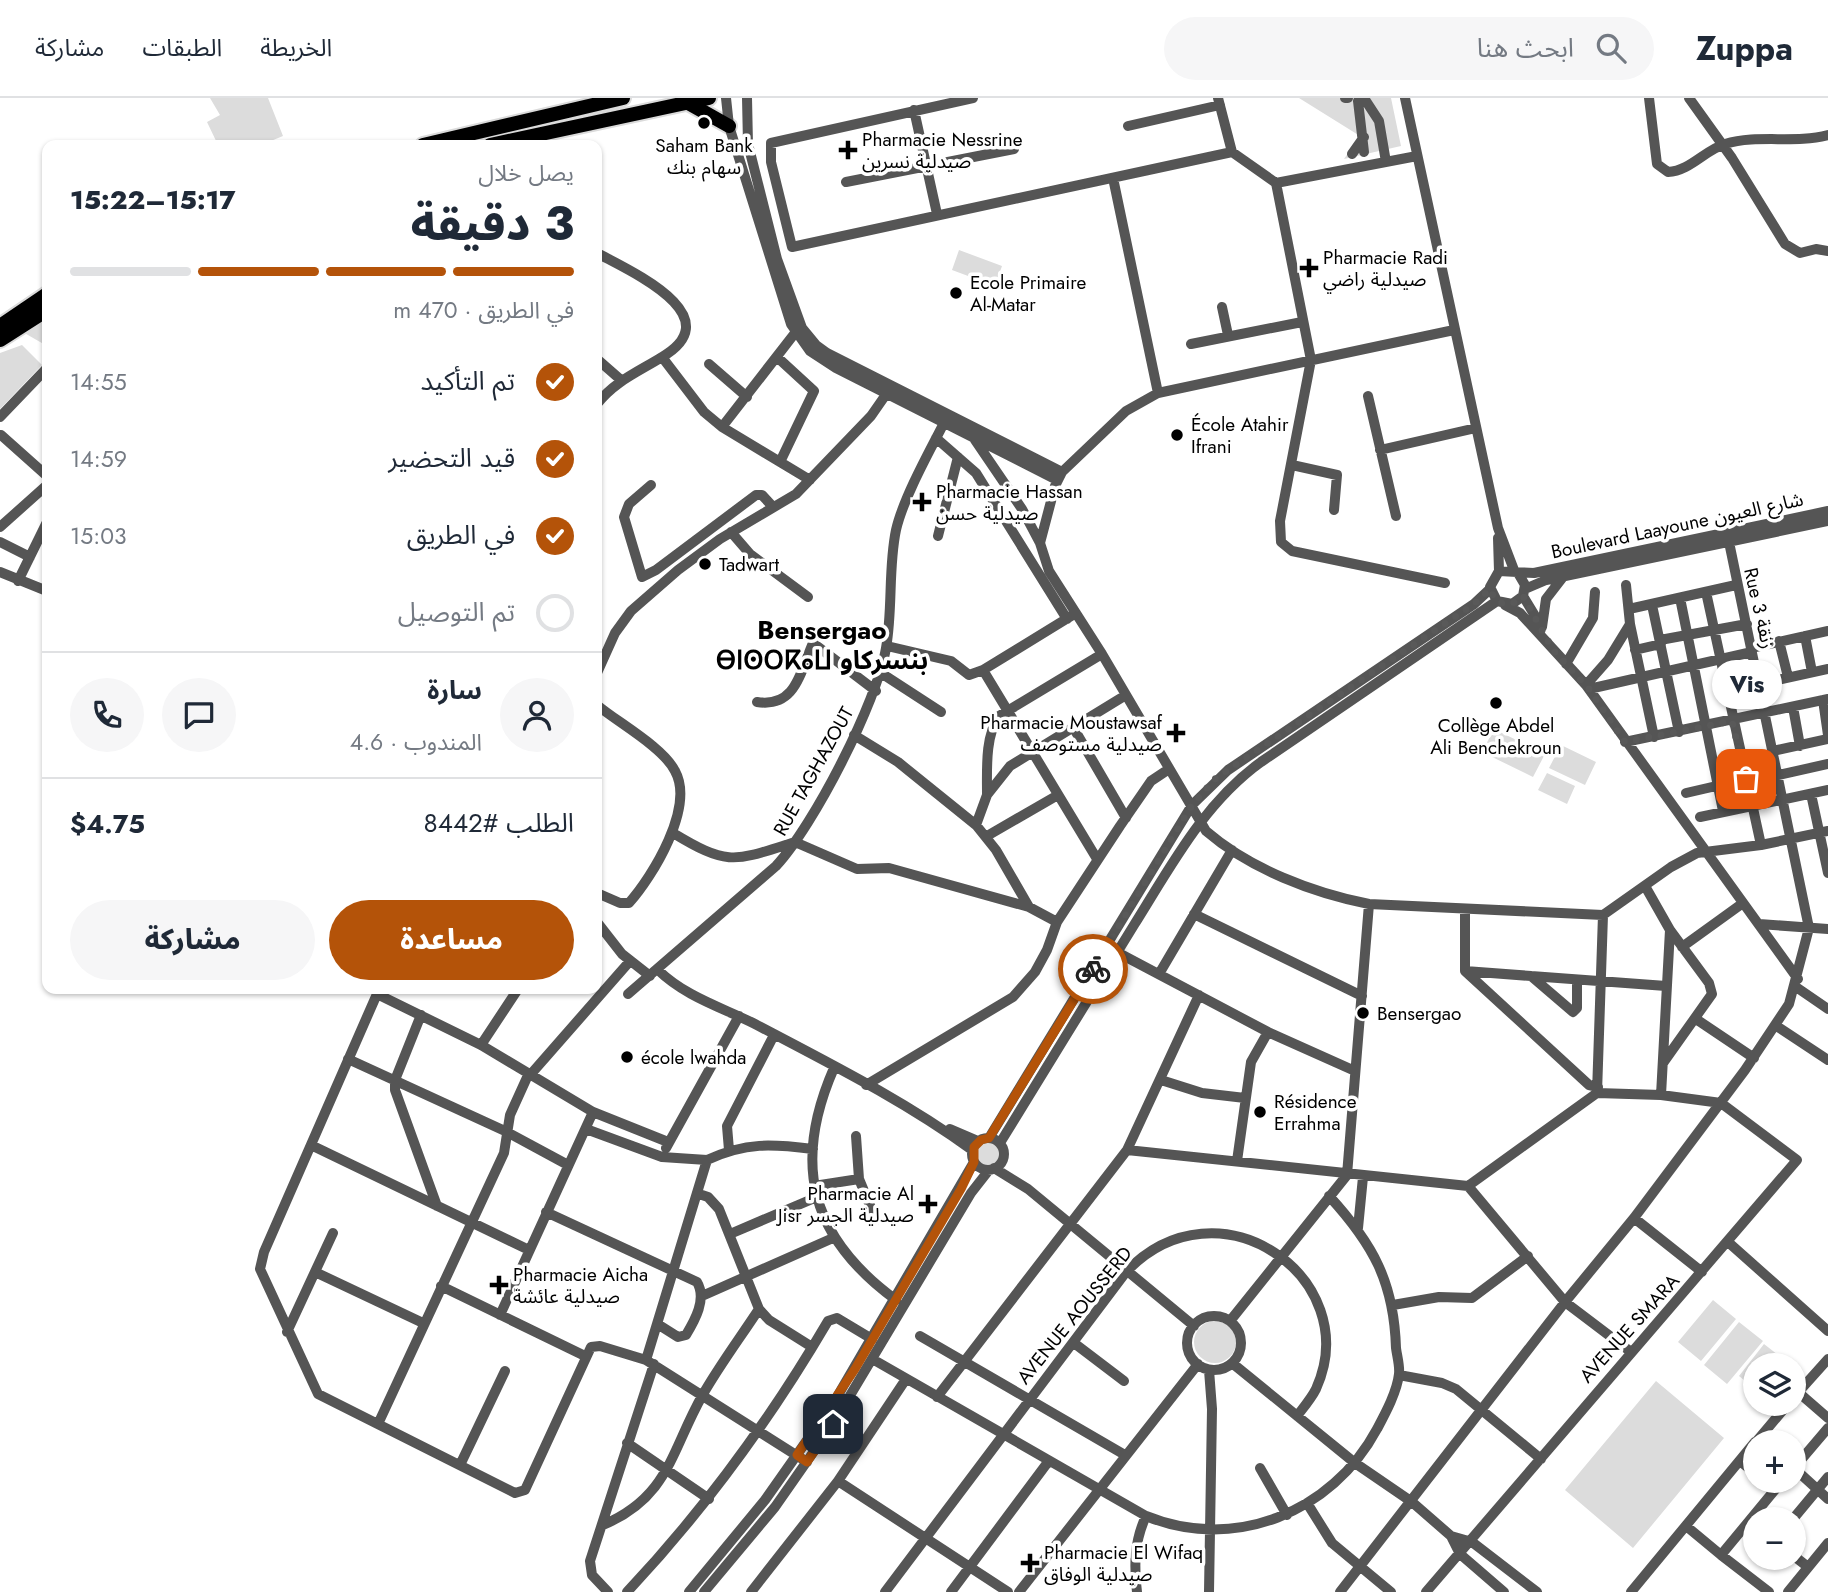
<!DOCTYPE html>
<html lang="ar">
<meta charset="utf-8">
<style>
body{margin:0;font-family:Jost,"Noto Sans Arabic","Noto Sans Tifinagh",sans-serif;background:#f6f6f7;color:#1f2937;direction:rtl;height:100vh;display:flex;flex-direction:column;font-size:26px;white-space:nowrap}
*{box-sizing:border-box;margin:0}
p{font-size:23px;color:#747a83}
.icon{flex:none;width:38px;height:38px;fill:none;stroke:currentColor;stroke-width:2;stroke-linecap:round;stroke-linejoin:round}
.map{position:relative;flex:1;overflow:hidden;direction:ltr}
.panel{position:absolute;left:42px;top:42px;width:560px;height:854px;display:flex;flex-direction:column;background:#fff;border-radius:14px;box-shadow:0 2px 5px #0004;direction:rtl}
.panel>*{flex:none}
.tools{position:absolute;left:1743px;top:1255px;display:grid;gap:14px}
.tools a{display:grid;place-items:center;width:63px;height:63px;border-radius:50%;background:#fff;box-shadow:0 2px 5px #0004;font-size:35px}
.pin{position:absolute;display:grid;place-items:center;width:60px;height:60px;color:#fff;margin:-30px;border-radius:14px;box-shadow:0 4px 10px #0006}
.courier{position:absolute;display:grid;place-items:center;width:70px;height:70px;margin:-35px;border:5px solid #b45309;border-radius:50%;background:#fff;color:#222;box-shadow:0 2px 9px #0007}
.bubble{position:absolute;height:49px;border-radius:24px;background:#fff;box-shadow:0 2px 5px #0004;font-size:23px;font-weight:800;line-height:49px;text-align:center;direction:rtl}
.overview em{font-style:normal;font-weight:800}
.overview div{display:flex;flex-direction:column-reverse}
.overview{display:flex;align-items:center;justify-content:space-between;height:119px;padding:0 28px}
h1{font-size:46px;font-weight:800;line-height:52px}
.bar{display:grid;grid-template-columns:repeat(4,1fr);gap:10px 7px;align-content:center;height:84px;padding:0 28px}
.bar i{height:9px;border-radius:5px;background:#e0e1e3}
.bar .on{background:#b45309}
.bar p{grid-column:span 4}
.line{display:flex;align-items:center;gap:18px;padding:0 28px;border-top:2px solid #e0e1e3}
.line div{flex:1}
.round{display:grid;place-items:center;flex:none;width:74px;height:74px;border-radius:37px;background:#f6f6f7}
ol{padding:0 28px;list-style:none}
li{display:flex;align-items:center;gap:21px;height:77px}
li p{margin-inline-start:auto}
li .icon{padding:7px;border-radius:50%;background:#b45309;color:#fff;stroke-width:4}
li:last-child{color:#747a83}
li i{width:38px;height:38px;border:4px solid #e0e1e3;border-radius:50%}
.cta{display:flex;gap:14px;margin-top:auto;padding:14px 28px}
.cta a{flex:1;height:80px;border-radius:42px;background:#b45309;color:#fff;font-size:28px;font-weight:800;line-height:80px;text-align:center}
.cta a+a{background:#f6f6f7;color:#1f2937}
header{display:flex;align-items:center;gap:42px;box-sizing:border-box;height:98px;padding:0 35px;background:#fff;border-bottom:2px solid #e0e1e3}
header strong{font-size:33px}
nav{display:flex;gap:38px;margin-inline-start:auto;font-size:24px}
.search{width:490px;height:63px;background:#f6f6f7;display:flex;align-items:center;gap:18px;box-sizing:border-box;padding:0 24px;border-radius:38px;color:#747a83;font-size:26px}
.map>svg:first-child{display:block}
.green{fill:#dcdcdc}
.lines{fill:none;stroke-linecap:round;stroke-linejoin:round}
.major-casing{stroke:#dbdbdb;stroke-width:18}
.minor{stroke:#555;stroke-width:10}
.major{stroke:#000;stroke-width:14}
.done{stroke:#595959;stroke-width:7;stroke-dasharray:0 12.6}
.route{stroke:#b45309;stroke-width:9}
.poi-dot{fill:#000;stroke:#fff;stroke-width:2.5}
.labels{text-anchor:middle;stroke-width:7;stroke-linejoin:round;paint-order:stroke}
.poi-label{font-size:19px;fill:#000;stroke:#fff;text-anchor:start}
.street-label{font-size:19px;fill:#000;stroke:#fff}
.district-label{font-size:26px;font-weight:bold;fill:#000;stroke:#fff}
</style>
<header>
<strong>Zuppa</strong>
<div class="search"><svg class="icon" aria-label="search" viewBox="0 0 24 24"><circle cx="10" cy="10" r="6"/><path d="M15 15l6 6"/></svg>ابحث هنا</div>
<nav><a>الخريطة</a><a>الطبقات</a><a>مشاركة</a></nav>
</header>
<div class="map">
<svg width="1828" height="1494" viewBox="0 0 1828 1494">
<rect width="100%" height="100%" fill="#fff"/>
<!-- green -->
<path class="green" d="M210 0H268L283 38 261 47H218L207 24 220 17Z
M1299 0H1391L1401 48 1344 61 1360 38Z
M959 152 1002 168 995 188 952 172Z
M47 218V248L21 233Z
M22 247 42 267 0 311V255Z
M1494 631 1545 656 1533 679 1482 654Z
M1561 647 1596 664 1585 687 1549 670Z
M1547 675 1575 688 1567 706 1538 692Z
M976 1055a13 13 0 1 1 26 0a13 13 0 1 1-26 0Z
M1713 1202 1736 1221 1701 1263 1678 1244Z
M1194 1244a21 21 0 1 1 42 0a21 21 0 1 1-42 0Z
M1739 1224 1763 1243 1727 1286 1704 1267Z
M1764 1246 1782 1260 1776 1267H1755V1291L1739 1278Z
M1656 1283 1724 1340 1633 1450 1565 1392Z"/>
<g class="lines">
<defs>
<path id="major" d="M688 5 729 28
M423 47 623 0
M490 47 709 0
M0 228 47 196
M0 242 47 212"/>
</defs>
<!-- major casing -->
<use href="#major" class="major-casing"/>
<!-- minor -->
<path class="minor" d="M726 0 729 28 791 226 810 253 836 270 1057 382
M747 0 748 46 777 161 802 230 816 247 827 255 1062 374
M973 0 771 45V64L792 149 1232 54
M1218 0 1232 54 1276 85 1311 262 1280 423 1281 444 1292 453 1445 485
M1345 0H1348
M1364 0 1379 23 1386 64
M1405 0 1498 430 1514 472
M1649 0 1657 66 1668 74C1690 73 1705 52 1725 46 1758 36 1795 46 1828 37
M1689 0 1732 60 1785 146 1800 155 1816 151 1828 153
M1358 3 1364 54
M914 12 937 116
M1128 28 1220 7
M1352 56 1364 39
M1113 80 1158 295
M846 84 1014 51
M1276 85 1417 58
M597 155C630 173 732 218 662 259 638 274 615 283 597 306
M1222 209 1228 237
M1454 232 1158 295 1126 313 1062 374 1055 388 1040 445 1049 473 1102 556 1206 733C1250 771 1313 795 1369 806L1603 817 1671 769 1697 755 1761 747 1828 733
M1191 246 1302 224
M662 259 704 314 722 329 810 382
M777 259 814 293 780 364
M597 261 621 282
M709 266 747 299
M1368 298 1396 418
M0 319 47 270
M722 329 795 235
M1 337 47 378
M936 340 976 375 1067 521
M975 342 1022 411 1040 445
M1380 352 1476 330
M1292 367 1337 377 1334 412
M651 387 629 406 624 419 642 479 656 472 756 397H762L773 409
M0 429 47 387
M731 434 750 456 808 499
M938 438 958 359
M1498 440 1499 473
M0 444 30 459
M0 474 47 493
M1518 475 1525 487 1523 498 1512 506 1497 503 1490 489 1499 473 1534 475 1828 413
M18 483 47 424
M1525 491 1546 482 1828 423
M1706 494 1761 747
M1523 498 1540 526
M1680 500 1723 713
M1505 507 1520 515 1586 587 1798 881
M1652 507 1679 634
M1629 511 1736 487
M1076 515 983 572 1097 761
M1630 526 1654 639
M1542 529 1546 501 1563 479
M1805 538 1812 574
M1660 542 1747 526
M1779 543 1788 579
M887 548 951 563 969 577 983 572
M1751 550 1828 533
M1635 552 1661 546
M1566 566 1593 520 1595 494
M597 575 615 535 631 513 678 472 720 441 796 396 871 318 887 295
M881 575 941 614
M1759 586 1828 571
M1586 587 1608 562 1630 526 1626 487
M1589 591 1752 554
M1823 602 1828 637
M757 604C796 610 800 574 813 545L876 593
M597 607C617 624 663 649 675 673 695 709 653 778 629 805H620L597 795
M1793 609 1800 648
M1073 629 1126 720
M854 637 898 664 976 727 996 752 1029 809 1057 824
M1625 644 1828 601
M1773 653 1828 641
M1778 677 1828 666
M1686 695 1777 674
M987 696C987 671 985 638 999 618L1102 556
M1811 696 1828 775
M1700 719 1828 692
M976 727 987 697 1010 668 1126 597
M673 735C729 769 735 763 795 744L857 771 889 770 1029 809
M987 738 1058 697
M1645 788 1670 832 1661 997
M1465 811V873L1589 987 1598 989
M1194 816 1362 898
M597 824 622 856 650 878
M1759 826 1828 831
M1682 849 1743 805
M1111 851 1268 934 1355 973
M658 872C686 899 721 909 755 926 829 965 905 1003 972 1052
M1465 873 1531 878
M1159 876 1232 752
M1577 883V910L1573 914 1531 878 1666 888
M1796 889 1828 911
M628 896 776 768C814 727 877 604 886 550 893 511 888 470 896 432 903 401 929 354 944 325
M421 917 395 982V992L437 1108
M1696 921 1754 960
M1775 927 1828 962
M481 947 518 891
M348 961 505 1033 568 1067
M1663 965 1712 896 1709 885 1670 832
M834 970C792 1066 810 1139 896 1202
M531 976 630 863
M1161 982 1202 995 1245 1000
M866 987 1013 899 1035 874 1047 852 1057 824 1120 728 1151 683 1169 671
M1597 995 1603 817
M586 1031 662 1059 707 1062 646 1262 807 1364
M950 1031 978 1043
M856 1038 859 1081 876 1122
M989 1040 1192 707 1228 672 1474 506 1490 491
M972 1056a16 16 0 1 1 32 0a16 16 0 1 1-32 0Z
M1000 1045C1045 973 1089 899 1134 827 1171 768 1204 705 1261 664L1497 503
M313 1048 529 1152
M666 1050 739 918
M729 1052 727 1028 774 937
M1127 1052 1468 1088 1597 995 1661 997 1721 1005 1797 1062 1426 1494
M707 1062C746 1044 772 1046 813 1051
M1237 1063 1251 964 1268 934
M994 1070 1028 1091 1194 1228
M814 1088 859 1081
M1468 1088 1565 1204 1631 1254
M699 1096 708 1099 719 1111 759 1211 769 1222 812 1249
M546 1114 697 1184C707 1201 695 1222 686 1237L678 1239 659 1227
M1634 1120 1702 1174
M1358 1130 1363 1079
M730 1136 817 1099
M1728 1144 1828 1233
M315 1174 423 1225
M441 1188 585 1258
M702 1198 833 1140
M1393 1207 1439 1199 1472 1200 1528 1158
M500 1217 593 1014
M1187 1245a27 27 0 1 1 54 0a27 27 0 1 1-54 0Z
M1230 1223 1347 1077 1369 806
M287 1234 333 1135
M920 1238 1125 1357
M1074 1245 1124 1283
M646 1262 600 1248 591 1249 525 1392 515 1395 318 1296 260 1171 264 1154 377 896 481 947 593 1014 668 1044
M874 1262 1146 1418C1234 1454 1332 1415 1377 1331 1385 1316 1397 1294 1399 1276 1400 1268 1397 1258 1396 1250 1394 1184 1373 1146 1329 1098
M1232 1265 1355 1365 1412 1404 1451 1438 1460 1456 1504 1494
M1209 1272 1212 1311 1209 1494
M1399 1277 1442 1285 1456 1291 1541 1361
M1798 1294 1828 1320
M937 1299 1127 1052 1199 897
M1794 1299 1828 1261
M378 1326 504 1055 510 1017 529 975
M1828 1330 1794 1370 1828 1401
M1756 1344 1788 1306
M627 1345 709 1401
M1740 1363 1755 1375
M460 1367 505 1273
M1260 1370 1287 1417
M1764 1382 1775 1392
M838 1383 1008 1494
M1307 1405 1332 1445 1391 1494
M1793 1421 1828 1379
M603 1427C669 1399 671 1353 702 1298 719 1268 740 1240 759 1211
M1686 1428 1721 1457 1783 1382
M1451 1438 1472 1444 1537 1494
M1721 1457 1769 1494
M1794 1458 1808 1469
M608 1494 592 1477 590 1463 654 1266
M627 1494C705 1411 770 1322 828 1223L837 1220 872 1241
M689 1494 765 1402 834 1304 974 1064
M704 1494 775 1409 833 1326 971 1095 989 1072
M751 1494 838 1383 906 1281
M885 1494 1126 1174C1218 1077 1366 1180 1316 1291 1311 1301 1303 1310 1297 1318
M951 1494 1048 1364
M1019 1494 1198 1266
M1137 1494C1134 1467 1134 1444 1146 1418
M1340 1494 1565 1204 1634 1120 1745 972 1789 906 1809 830 1729 444
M1631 1494 1755 1344
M1788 1494 1828 1445"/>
<!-- major -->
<use href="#major" class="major"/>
</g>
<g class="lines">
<!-- done -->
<path class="done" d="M1093 871 1192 707 1216 680 1474 506 1490 491C1496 508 1510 511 1523 498L1553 552 1589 591 1625 644 1732 623 1746 681"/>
<!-- route -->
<path class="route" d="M833 1326 807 1364 797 1357 855 1271 961 1091 974 1064V1049L981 1042 989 1040 1093 871"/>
</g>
<!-- markers -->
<g class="poi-dot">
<circle cx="704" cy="25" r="7"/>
<path d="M844.5 41.5h7v7h7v7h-7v7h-7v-7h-7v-7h7z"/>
<path d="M1305.5 159.5h7v7h7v7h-7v7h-7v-7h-7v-7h7z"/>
<circle cx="956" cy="195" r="7"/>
<circle cx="1177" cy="337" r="7"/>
<path d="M918.5 393.5h7v7h7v7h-7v7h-7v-7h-7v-7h7z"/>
<circle cx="705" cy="466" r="7"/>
<circle cx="1496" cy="605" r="7"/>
<path d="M1172.5 624.5h7v7h7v7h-7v7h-7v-7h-7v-7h7z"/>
<circle cx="1363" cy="915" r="7"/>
<circle cx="627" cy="959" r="7"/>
<circle cx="1260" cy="1014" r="7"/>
<path d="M924.5 1095.5h7v7h7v7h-7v7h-7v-7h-7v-7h7z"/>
<path d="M495.5 1176.5h7v7h7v7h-7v7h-7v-7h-7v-7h7z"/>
<path d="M1026.5 1454.5h7v7h7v7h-7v7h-7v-7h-7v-7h7z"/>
</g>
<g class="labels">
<!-- poi labels -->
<g class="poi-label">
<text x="862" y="48">Pharmacie Nessrine<tspan x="862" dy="22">صيدلية نسرين</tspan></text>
<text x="704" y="54" text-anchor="middle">Saham Bank<tspan x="704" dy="22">سهام بنك</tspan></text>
<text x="1323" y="166">Pharmacie Radi<tspan x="1323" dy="22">صيدلية راضي</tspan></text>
<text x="970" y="191">Ecole Primaire<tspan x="970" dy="22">Al-Matar</tspan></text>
<text x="1191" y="333">École Atahir<tspan x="1191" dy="22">Ifrani</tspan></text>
<text x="936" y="400">Pharmacie Hassan<tspan x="936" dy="22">صيدلية حسن</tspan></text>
<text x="719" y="473">Tadwart</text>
<text x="1162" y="631" text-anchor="end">Pharmacie Moustawsaf<tspan x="1162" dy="22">صيدلية مستوصف</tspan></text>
<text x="1496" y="634" text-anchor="middle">Collège Abdel<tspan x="1496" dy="22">Ali Benchekroun</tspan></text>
<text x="1377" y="922">Bensergao</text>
<text x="641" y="966">école lwahda</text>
<text x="1274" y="1010">Résidence<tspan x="1274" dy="22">Errahma</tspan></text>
<text x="914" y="1102" text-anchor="end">Pharmacie Al<tspan x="914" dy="22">Jisr صيدلية الجسر</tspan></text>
<text x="513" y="1183">Pharmacie Aicha<tspan x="513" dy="22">صيدلية عائشة</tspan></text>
<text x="1044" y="1461">Pharmacie El Wifaq<tspan x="1044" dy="22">صيدلية الوفاق</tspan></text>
</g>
<!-- street labels -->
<g class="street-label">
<text transform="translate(1677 427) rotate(-12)" y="7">Boulevard Laayoune شارع العيون</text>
<text transform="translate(1760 510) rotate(77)" y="7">Rue 3 زنقة</text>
<text transform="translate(813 673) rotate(-61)" y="7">RUE TAGHAZOUT</text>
<text transform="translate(1074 1217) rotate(-51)" y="7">AVENUE AOUSSERD</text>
<text transform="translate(1629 1230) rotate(-48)" y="7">AVENUE SMARA</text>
</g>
<!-- district labels -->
<g class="district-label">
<text x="822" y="541">Bensergao<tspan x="822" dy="30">ⴱⵏⵙⵔⴽⴰⵡ بنسركاو</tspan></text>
</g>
</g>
</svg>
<div class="tools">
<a><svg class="icon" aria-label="layers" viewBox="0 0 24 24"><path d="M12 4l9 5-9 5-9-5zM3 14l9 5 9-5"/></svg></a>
<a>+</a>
<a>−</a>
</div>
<div class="pin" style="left:1746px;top:681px;background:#ea580c"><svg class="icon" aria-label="bag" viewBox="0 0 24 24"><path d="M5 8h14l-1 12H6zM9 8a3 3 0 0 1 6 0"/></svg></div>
<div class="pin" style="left:833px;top:1326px;background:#1f2937"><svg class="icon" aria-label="home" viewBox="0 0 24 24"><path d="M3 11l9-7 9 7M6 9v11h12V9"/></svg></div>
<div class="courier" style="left:1093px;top:871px"><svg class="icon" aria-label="bike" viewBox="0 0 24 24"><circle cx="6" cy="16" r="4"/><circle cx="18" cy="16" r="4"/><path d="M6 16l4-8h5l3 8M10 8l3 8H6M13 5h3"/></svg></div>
<div class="bubble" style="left:1712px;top:562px;width:70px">Vis</div>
<section class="panel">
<div class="overview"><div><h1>3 دقيقة</h1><p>يصل خلال</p></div><em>15:17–15:22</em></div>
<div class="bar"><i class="on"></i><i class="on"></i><i class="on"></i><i></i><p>في الطريق · 470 m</p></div>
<ol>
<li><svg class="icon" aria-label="check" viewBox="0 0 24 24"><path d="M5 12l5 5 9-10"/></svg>تم التأكيد<p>14:55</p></li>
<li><svg class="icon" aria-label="check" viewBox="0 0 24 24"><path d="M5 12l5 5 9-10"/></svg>قيد التحضير<p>14:59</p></li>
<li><svg class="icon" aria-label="check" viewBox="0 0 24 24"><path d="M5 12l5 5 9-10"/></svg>في الطريق<p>15:03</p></li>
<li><i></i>تم التوصيل</li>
</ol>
<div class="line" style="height:126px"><a class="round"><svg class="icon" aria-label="person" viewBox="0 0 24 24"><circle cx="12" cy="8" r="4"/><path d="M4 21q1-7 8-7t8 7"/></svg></a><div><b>سارة</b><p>المندوب · 4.6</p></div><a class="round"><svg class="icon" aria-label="chat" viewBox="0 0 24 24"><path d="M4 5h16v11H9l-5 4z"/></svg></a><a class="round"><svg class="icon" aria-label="phone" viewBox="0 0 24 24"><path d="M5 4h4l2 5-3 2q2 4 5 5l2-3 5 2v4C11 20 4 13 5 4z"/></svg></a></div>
<div class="line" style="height:91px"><div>الطلب #8442</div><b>$4.75</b></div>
<div class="cta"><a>مساعدة</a><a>مشاركة</a></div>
</section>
</div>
